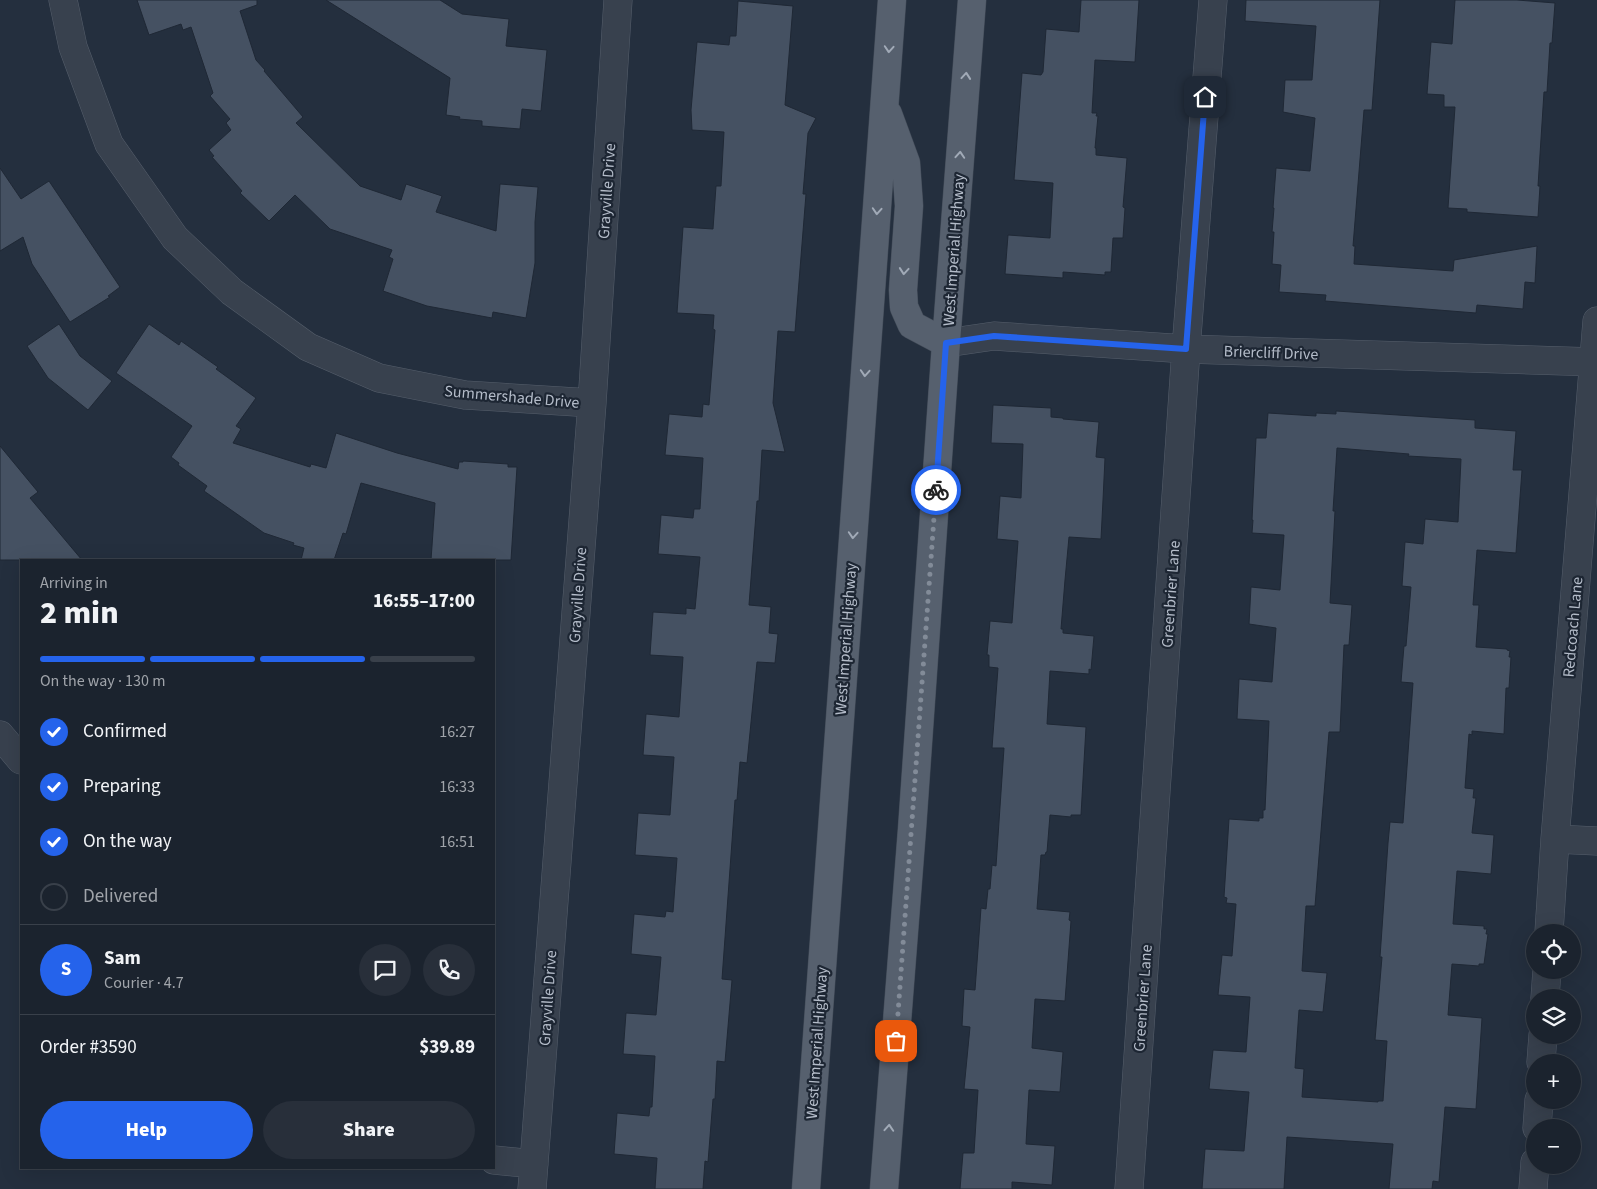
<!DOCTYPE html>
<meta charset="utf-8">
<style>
body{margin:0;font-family:"Source Sans 3",sans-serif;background:#282f3a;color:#f1f3f6;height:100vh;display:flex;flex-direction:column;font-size:19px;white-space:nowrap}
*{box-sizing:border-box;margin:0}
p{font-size:16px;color:#a0a4aa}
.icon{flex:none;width:28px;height:28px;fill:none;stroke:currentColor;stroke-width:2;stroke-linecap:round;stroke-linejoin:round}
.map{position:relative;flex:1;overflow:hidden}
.sheet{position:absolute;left:20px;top:559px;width:475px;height:610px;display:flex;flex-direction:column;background:#1b232e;border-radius:0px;box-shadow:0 5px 20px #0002,0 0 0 1px #39404a}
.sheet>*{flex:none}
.buttons{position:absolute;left:1526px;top:924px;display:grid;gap:10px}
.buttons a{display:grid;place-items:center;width:55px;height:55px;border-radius:50%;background:#1b232e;box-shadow:0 5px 20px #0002,0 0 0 1px #39404a;font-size:25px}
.pin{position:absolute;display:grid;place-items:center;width:42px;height:42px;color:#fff;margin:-21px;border-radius:10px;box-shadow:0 2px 8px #0006}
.courier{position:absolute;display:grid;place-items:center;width:50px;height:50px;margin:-25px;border:4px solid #2563eb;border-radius:50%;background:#fff;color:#222;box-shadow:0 1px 6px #0007}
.overview em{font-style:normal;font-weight:800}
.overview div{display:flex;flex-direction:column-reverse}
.overview{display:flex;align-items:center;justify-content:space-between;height:85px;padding:0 20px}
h1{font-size:32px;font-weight:800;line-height:38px}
.bar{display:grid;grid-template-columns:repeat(4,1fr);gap:8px 5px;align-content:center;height:60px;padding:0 20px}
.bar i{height:6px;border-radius:4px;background:#39404a}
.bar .on{background:#2563eb}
.bar p{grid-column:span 4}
.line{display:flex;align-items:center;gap:12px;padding:0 20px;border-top:1px solid #39404a}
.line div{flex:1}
.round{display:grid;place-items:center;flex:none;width:52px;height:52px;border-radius:26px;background:#282f3a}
ol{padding:0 20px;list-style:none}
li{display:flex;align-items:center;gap:15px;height:55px}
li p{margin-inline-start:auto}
li .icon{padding:5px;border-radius:50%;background:#2563eb;color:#fff;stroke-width:4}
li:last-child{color:#a0a4aa}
li i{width:28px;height:28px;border:2px solid #39404a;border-radius:50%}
.button{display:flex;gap:10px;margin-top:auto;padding:10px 20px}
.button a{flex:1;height:58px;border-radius:30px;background:#2563eb;color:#fff;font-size:20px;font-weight:800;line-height:58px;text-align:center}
.button a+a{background:#282f3a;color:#f1f3f6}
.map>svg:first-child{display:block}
.building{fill:#455162;stroke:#1f2835;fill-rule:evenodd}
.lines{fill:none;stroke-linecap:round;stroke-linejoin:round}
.minor-casing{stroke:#565f6c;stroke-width:29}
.major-casing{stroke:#414a57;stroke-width:29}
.minor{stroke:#38414e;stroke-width:28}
.major{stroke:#56606e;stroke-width:28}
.oneway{stroke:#a1aab7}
.done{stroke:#828b98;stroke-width:5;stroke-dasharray:0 9}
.route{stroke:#2563eb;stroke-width:6}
.labels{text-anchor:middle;stroke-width:4.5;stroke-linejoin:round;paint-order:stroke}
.street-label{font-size:16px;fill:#b4bcc9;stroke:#1d2633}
</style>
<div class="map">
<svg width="1597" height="1189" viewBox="0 0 1597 1189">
<rect width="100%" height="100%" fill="#242f3e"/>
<!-- building -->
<path class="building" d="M137 0H257V5L240 11 256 60 265 70 264 71 303 117 296 123 360 186 401 200 406 184 442 196 436 212 496 231 500 184 538 187 535 222V263L526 318 493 312 492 318 427 306 383 291 393 259 389 257 392 250 330 229 295 195 269 221 240 193 242 191 212 157 214 156 209 150 231 130 226 123 230 119 210 96 213 93 191 27 183 30 181 24 149 35Z
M326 0H440L462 14 509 19 506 46 547 50 541 111 522 109 520 129 482 126V121L459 119 460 117 446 115 450 78Z
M1081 0H1139L1135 62 1095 60 1092 113H1097L1096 116H1098L1095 148H1096V155L1127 158 1123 207 1125 208 1123 238H1113L1111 272H1105V275L1063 272V278L1005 274 1008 235 1050 238 1053 183 1014 180 1022 73 1041 75 1043 72 1046 29 1079 32Z
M1246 0H1380L1372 110H1364L1353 246H1355L1354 264 1453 271 1454 260 1537 246 1535 283 1525 282 1523 309 1477 305 1476 313 1325 301 1326 295 1279 292 1281 265 1272 264 1274 232H1272L1274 208H1273L1276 168 1310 171 1315 118 1283 112 1285 80H1312L1316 26 1245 21Z
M1455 0H1517L1555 3 1552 43H1550L1547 92H1544L1538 186H1540L1538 217 1467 212V209L1448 208 1455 107H1444V95L1427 94 1431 42 1452 44Z
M738 1 793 6 785 105 816 118 808 133 803 194H806L795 332 778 331 773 403 785 452 762 450 759 501H757L749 605 771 607 769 633 778 634 775 663 757 662 747 763 740 762 737 800H735L722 979 732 980 725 1062 717 1061 715 1099H713L708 1162 705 1161 703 1189H655L657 1158 614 1154 617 1113 649 1116 650 1107H652L655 1056 623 1054 626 1013 656 1015 661 957 631 954 634 914 665 917 666 911 673 912 677 858 635 855 638 813 670 815 674 757 643 755 646 714 679 717 683 657 650 655 653 612 686 614V608L695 609 700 557 658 554 661 515 693 518 694 509H700L703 458 665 455 669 414 702 417 703 404 709 405 715 330 713 329 714 315 677 313 683 227 713 229 716 186H721L724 132 692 130 691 110 697 42 729 45 730 36H736Z
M0 168 21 199 49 181 120 287 108 296 110 297 70 322 32 264 23 237 0 251Z
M59 324 80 356 112 381 88 410 48 378 27 346Z
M149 324 179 345 181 341 218 367 216 369 256 398 236 426 241 429 233 443 310 467 311 464 326 468 336 433 397 453 458 469 459 462H463V461L508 464V467H517L511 560H431L435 503 361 483 346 534 343 533 334 560H301L304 548 293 545 294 543 264 533 204 491 207 486 178 465 179 463 171 457 192 426 116 373Z
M993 405 1051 408V417L1063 418V419L1099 422 1096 457 1105 458 1103 500 1101 539 1069 537 1065 580 1061 629H1063V633L1094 636 1091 670 1089 669V674L1050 671 1047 724 1086 727 1081 815H1071V817L1050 815 1047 852H1046L1045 855H1041L1037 909 1070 912 1069 920 1071 921 1065 1001 1035 999 1032 1048 1063 1052 1060 1092 1029 1090 1026 1144 1055 1146 1052 1185 1012 1182V1189H960L963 1153H974L978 1090 964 1089 970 1027 962 1026 964 989 975 990 981 908 986 909 988 889H990L992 865 996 866 1004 748H992L998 668 989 667V655H987L990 621 1012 623 1018 541 997 539 1000 496 1021 498 1023 444 991 443Z
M1336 411 1475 420V428L1516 431 1513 470H1522L1516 553 1477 550 1473 605H1479L1476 647 1507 649V650L1510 651 1509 657H1511L1509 688H1506L1504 734 1472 731V735L1469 734 1465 788 1474 789 1473 798H1476L1472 833 1494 835 1491 874 1457 871 1453 924 1484 926V929H1487L1486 934H1488L1484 964H1479V966L1452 964 1448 1015 1482 1018 1476 1109 1445 1107 1439 1182 1433 1181 1432 1189H1389L1393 1144 1287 1137 1284 1189H1202L1205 1149 1244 1151 1249 1092 1209 1089 1213 1050 1246 1052 1250 997 1218 995 1222 955 1232 956 1236 904 1226 903 1227 898 1224 897 1229 819 1259 821V818H1263V810H1265L1269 721 1237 719 1239 679 1272 682 1276 628 1249 624 1251 587 1280 590 1284 535 1252 533 1253 520H1252L1256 438H1266L1268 413 1316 416V413L1336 414ZM1337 448 1409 454 1408 456 1461 459 1458 522 1425 519 1423 544 1405 542 1402 586 1411 587 1406 646H1404L1401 682 1413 683 1403 823 1390 822 1388 843 1380 957H1382L1375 1040 1387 1041 1383 1101H1378V1102L1302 1097 1304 1069 1295 1068 1299 1010 1323 1012 1327 973 1302 971 1306 906H1315L1329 732H1340L1344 645H1349L1352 605 1330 603 1335 511H1333Z
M0 446 38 492 30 498 82 560H0Z"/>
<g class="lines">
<defs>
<path id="minor" d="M63 0 73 47 109 144 175 238 232 292 308 347 379 378 465 395 592 403
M946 343 994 336 1186 349 1597 362
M0 735 21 760
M1555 839 1597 841
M1549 932 1555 839 1597 321
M1545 998 1547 970
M1541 1062 1543 1035
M1537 1128 1539 1100
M494 1160 534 1164
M532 1189 592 403 618 0
M1129 1189 1186 349 1213 0
M1533 1189 1535 1162"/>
<path id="major" d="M888 114 906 163 909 206 903 290 904 307 912 325 946 343
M806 1189 892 0
M884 1189 912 829 946 343 972 0"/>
</defs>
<!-- minor casing -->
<use href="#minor" class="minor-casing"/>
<!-- major casing -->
<use href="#major" class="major-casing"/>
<!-- minor -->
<use href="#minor" class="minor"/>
<!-- major -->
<use href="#major" class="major"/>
</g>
<!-- one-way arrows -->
<defs><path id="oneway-chevron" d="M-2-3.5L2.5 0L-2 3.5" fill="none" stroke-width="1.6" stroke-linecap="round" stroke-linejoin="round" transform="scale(1.25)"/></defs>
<g class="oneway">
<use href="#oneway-chevron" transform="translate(889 49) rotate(94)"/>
<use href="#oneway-chevron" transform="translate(966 76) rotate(-85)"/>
<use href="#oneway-chevron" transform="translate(960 155) rotate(-86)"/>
<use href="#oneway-chevron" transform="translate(877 211) rotate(94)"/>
<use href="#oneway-chevron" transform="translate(904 271) rotate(95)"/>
<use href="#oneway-chevron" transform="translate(865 373) rotate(94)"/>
<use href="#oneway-chevron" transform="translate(853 535) rotate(94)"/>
<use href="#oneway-chevron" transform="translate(889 1128) rotate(-86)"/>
</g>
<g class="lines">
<!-- done -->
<path class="done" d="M896 1041 936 490"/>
<!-- route -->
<path class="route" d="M936 490 946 343 994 336 1186 349 1205 97"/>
</g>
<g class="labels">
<!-- street labels -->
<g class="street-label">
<text transform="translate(606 191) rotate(-86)" y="6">Grayville Drive</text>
<text transform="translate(953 250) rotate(-86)" y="6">West Imperial Highway</text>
<text transform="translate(1271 352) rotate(2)" y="6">Briercliff Drive</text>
<text transform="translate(512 396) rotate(5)" y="6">Summershade Drive</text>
<text transform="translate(1170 594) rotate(-86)" y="6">Greenbrier Lane</text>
<text transform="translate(577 595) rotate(-86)" y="6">Grayville Drive</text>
<text transform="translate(1572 627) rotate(-85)" y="6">Redcoach Lane</text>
<text transform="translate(845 639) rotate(-86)" y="6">West Imperial Highway</text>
<text transform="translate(547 998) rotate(-86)" y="6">Grayville Drive</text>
<text transform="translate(1142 998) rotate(-86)" y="6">Greenbrier Lane</text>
<text transform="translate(816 1043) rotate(-86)" y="6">West Imperial Highway</text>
</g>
</g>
</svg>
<div class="buttons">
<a><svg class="icon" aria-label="locate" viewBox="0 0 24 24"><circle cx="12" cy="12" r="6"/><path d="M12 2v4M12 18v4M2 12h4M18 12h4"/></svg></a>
<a><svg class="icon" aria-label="layers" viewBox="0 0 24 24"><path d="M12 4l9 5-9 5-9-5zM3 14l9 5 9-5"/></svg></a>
<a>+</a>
<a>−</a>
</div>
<div class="pin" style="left:896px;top:1041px;background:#ea580c"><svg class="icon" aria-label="bag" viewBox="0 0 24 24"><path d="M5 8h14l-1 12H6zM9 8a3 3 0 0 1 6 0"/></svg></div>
<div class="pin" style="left:1205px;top:97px;background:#1f2937"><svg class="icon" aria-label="home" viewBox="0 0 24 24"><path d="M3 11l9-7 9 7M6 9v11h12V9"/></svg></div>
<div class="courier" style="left:936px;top:490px"><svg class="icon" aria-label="bike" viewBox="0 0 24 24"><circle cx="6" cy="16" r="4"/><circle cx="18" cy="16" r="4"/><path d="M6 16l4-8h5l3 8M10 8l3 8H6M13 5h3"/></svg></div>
<section class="sheet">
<div class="overview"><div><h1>2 min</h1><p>Arriving in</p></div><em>16:55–17:00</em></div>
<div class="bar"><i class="on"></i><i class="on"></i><i class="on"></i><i></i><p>On the way · 130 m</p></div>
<ol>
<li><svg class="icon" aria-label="check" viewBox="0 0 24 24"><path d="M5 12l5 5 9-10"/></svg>Confirmed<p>16:27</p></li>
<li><svg class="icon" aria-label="check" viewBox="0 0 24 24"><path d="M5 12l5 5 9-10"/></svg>Preparing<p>16:33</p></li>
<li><svg class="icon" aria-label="check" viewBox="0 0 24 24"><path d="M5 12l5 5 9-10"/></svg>On the way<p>16:51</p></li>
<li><i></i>Delivered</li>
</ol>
<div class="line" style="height:90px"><b class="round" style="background:#2563eb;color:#fff">S</b><div><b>Sam</b><p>Courier · 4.7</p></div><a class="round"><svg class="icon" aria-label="chat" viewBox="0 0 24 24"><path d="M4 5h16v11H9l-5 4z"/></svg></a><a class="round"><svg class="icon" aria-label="phone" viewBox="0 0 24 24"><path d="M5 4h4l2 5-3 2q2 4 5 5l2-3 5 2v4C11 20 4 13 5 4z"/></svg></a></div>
<div class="line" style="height:65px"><div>Order #3590</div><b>$39.89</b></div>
<div class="button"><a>Help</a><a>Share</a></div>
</section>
</div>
